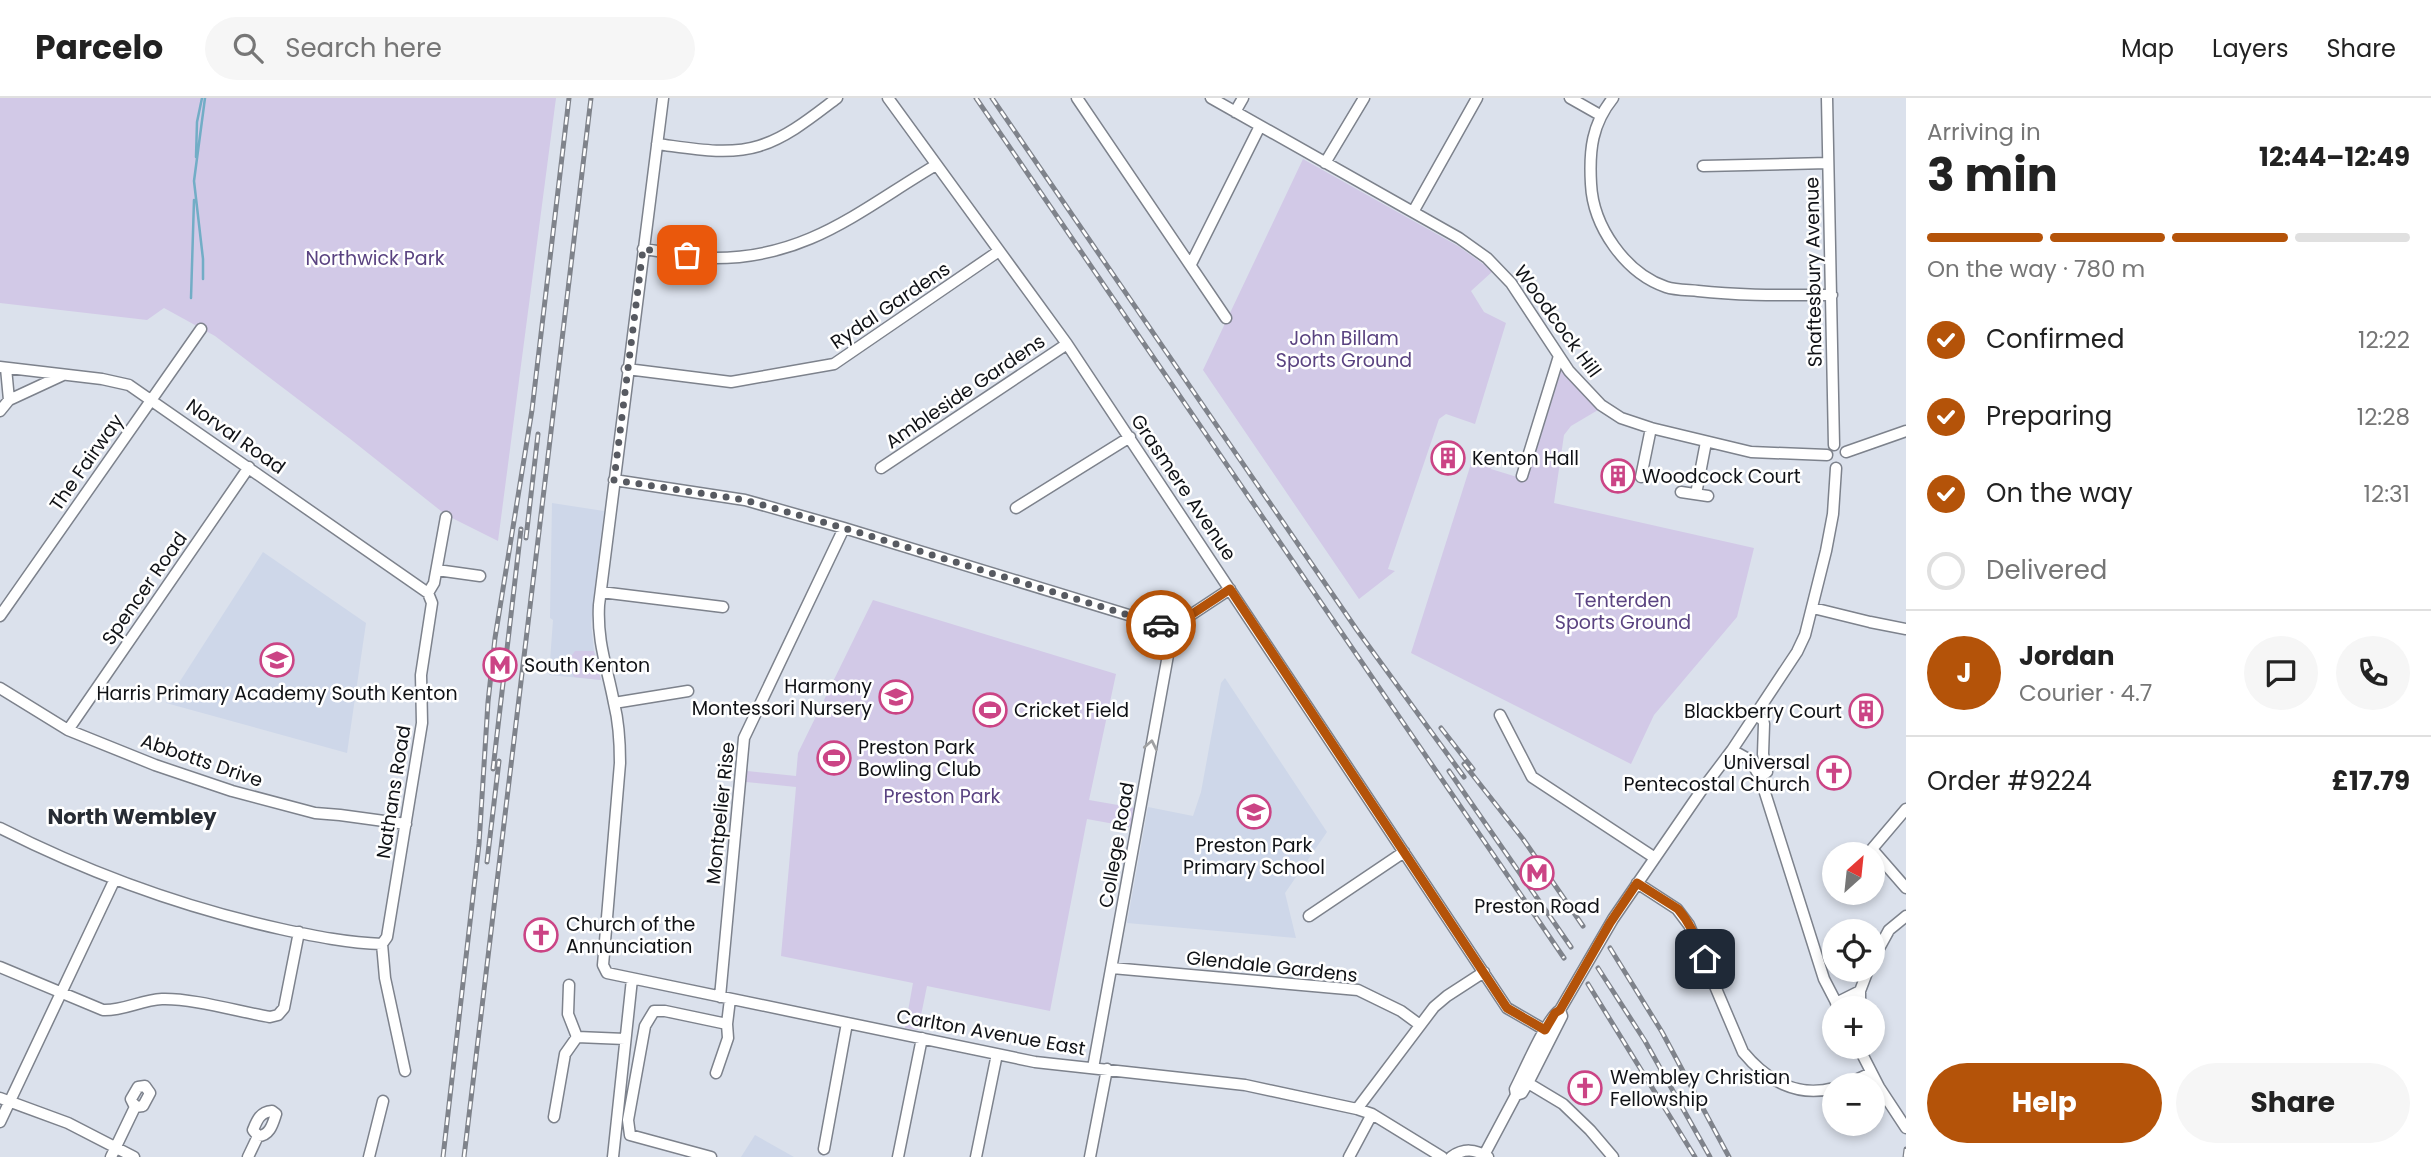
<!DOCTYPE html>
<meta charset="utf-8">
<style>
body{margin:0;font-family:Poppins,sans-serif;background:#f6f6f6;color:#222;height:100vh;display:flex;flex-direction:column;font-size:26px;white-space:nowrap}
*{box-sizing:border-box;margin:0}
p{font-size:23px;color:#767676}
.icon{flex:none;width:38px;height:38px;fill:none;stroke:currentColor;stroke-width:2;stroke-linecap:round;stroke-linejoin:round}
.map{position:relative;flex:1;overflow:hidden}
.side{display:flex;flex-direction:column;background:#fff;width:525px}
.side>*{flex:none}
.needle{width:46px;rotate:27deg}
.fabs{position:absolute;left:1822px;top:744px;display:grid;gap:14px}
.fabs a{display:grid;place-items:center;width:63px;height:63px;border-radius:50%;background:#fff;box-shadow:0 4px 10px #0003;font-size:35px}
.pin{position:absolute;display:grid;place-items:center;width:60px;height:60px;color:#fff;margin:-30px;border-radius:14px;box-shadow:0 4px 10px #0006}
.courier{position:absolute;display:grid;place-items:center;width:70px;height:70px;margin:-35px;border:5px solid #b45309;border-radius:50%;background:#fff;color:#222;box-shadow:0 2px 9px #0007}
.overview em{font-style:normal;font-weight:700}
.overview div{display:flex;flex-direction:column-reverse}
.overview{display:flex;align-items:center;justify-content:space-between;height:119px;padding:0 21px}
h1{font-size:46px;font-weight:700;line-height:52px}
.bar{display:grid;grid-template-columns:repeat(4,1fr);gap:10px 7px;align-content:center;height:84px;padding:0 21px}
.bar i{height:9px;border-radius:5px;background:#e0e0e0}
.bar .current{background:#b45309}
.bar p{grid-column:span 4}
.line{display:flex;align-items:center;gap:18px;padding:0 21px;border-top:2px solid #e0e0e0}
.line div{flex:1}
.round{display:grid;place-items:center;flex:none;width:74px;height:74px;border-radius:37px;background:#f6f6f6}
ol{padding:0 21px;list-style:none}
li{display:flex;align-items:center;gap:21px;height:77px}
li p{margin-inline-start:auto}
li .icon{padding:7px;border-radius:50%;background:#b45309;color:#fff;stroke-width:4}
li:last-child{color:#767676}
li i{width:38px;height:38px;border:4px solid #e0e0e0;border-radius:50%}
.cta{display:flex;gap:14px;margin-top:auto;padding:14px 21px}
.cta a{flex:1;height:80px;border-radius:42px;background:#b45309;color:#fff;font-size:28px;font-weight:700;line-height:80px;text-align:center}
.cta a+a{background:#f6f6f6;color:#222}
header{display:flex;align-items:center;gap:42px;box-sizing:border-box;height:98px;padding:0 35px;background:#fff;border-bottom:2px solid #e0e0e0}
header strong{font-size:33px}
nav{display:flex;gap:38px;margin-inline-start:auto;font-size:24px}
.search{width:490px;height:63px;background:#f6f6f6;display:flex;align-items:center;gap:18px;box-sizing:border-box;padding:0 24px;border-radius:38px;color:#767676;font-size:26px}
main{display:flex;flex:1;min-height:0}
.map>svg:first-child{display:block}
.built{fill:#ced7e9}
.green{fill:#d2c9e7}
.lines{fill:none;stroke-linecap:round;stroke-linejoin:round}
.stream{stroke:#72adc6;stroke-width:2.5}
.minor-casing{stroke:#7d828c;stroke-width:13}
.minor{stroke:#fff;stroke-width:10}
.rail-casing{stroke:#7f838b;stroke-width:5}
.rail{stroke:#fff;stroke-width:2.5;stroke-dasharray:8;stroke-linecap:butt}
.oneway{stroke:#9fa0a2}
.done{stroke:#575a61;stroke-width:7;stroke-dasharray:0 12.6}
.route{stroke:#b45309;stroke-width:9}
.labels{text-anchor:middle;stroke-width:5;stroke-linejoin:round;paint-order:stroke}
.park-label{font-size:19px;fill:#5a4381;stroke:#fff}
.street-label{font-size:19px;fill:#101216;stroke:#fff}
.poi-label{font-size:19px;fill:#101216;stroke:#fff;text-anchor:start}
.neighbourhood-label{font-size:21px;font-weight:bold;fill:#272c34;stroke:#fff}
</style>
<header>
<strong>Parcelo</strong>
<div class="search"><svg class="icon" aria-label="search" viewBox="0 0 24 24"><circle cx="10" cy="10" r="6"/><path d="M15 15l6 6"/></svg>Search here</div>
<nav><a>Map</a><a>Layers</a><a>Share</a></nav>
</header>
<main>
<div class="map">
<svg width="1906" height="1059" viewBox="0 0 1906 1059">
<rect width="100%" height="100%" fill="#dbe1ec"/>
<!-- built -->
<path class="built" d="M552 405 604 413 591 526 594 553 601 582 549 577 553 522 550 520Z
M263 454 366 525 347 655 166 605Z
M1225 580 1327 734 1285 795 1296 840 1127 825 1148 709 1193 718 1201 694 1221 585Z
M755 1037 794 1059H741Z"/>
<!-- green -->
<path class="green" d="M0 0H556L498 443 446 417 349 340 215 238 164 210 147 222 0 205Z
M1303 61 1458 148 1493 173 1471 193 1484 214 1506 225 1475 326 1446 316 1439 321 1388 471 1395 473 1359 501 1203 272Z
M1562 270 1598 312 1571 328 1564 337 1554 405 1754 450 1737 519 1654 617 1631 666 1411 555 1475 353 1494 360 1491 371 1527 382Z
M873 502 1116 576 1089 702 1135 710 1131 729 1087 721 1050 913 927 888 918 932 905 930 913 885 781 858 796 689 746 684 747 673 796 678 798 655Z
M575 553H594L601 582 574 579 565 559 572 557Z"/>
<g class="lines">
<!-- stream -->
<path class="stream" d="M196 59 197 24 202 0
M203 181V161L194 83 205 0
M191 200 194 102"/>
<defs>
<path id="minor" d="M663 0 599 507C597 545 607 568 614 605 619 625 620 645 620 665L603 867 607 875 1035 964 1245 987 1357 1011 1372 1016 1442 1059
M888 0 1067 246 1507 910 1545 932
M1077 0 1226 220
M1211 0 1459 140 1487 160 1511 185 1569 273 1601 307 1621 320 1651 330 1751 354 1827 357
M1570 0 1600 17
M1613 0C1592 26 1589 52 1591 86 1593 128 1625 175 1666 189 1675 192 1688 192 1698 193 1742 198 1787 197 1832 197
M1827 0 1834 347
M1235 14 1243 0
M657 46C689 50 727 58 759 48 788 39 813 18 837 0
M1325 65 1364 0
M1703 68 1828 65
M1413 114 1477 0
M643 151C666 154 689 159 712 160 807 161 860 112 936 67
M1191 166 1260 28
M0 269 102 281 129 287 428 495
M6 270 9 302
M627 271 731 284 834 266 999 153
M0 313 9 302 63 277
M1846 354 1906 333
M881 370 1067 246
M1522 378 1559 258
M1641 379 1651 330
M614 382 745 402 844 430 1171 530 1230 491
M1681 394 1708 398
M1696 396 1706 344
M1016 410 1130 339
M437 472 480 478
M601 494 723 509
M428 495 434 485 446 419
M1813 510 1870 524 1906 531
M0 518 201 231
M0 590 68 632 155 667 232 693 315 715 340 717 406 726
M614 605 688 593
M1500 617 1532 679 1655 760
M1755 617 1763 622 1764 626 1763 656 1767 674 1760 679
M68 632 249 369
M1732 652 1750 662 1760 679 1824 881 1839 910
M1906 711 1872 751 1906 790
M0 730C91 776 181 809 281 831 314 838 348 845 382 846
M1637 785 1677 811 1689 827 1743 954C1766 982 1797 1000 1834 990
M1309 818 1404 754
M1872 863 1889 832 1906 818
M0 869 103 912C123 913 141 902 162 901 192 900 240 914 270 919L278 917 284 910 299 834
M1112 870 1358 892 1401 913 1420 927
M569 887 568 916 577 939
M720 899 744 640 844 430
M1836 905 1860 893
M1860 910V893L1868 872
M1858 948 1879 989 1906 1030
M1093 970 1172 535 1171 530
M405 973 385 880 382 846 387 839 422 625 421 577 432 505 428 495
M716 975 728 940 727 926 730 901
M1528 985 1563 1006 1590 1032 1613 1059
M1845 987 1871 975
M1516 997 1522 995 1528 985 1562 918 1560 912
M0 1000 68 1025 134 1059
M1357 1011 1434 909 1447 898 1484 874
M554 1019 565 956 577 939 625 941
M0 1024 114 783
M824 1051 847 925
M111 1059 135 1009 131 1001 138 989 145 988 150 995 143 1008 135 1009
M248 1059 258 1038C270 1038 273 1025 276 1016L272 1013C260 1014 257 1022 253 1032L258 1038
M369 1059 383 1003
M613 1059 632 881
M711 1059 630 1037 628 1022 645 928 654 913H665L727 926
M898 1059 922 940
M976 1059 997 956
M1090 1059 1107 971
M1349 1059 1372 1016
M1451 1059C1464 1050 1475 1051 1488 1059
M1483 1059 1516 997 1515 991C1524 974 1546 921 1560 912L1613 821 1701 693 1732 652 1797 554 1805 537 1826 453 1833 416 1836 370"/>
</defs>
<!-- minor casing -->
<use href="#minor" class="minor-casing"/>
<!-- minor -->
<use href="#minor" class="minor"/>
<defs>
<path id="rail" d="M976 0 1564 860
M992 0 1357 532 1464 679
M526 440 538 336
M1441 630 1473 671
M1464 666 1523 741 1583 828
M493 671 521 431
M1449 673 1571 849
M487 764 499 663
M1610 850 1662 934 1729 1059
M1598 870 1645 943 1710 1059
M1588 886 1695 1059
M443 1059 479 746 488 604 495 540 532 312 569 0
M464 1059 591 0
M1905 1059 1906 1051"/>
</defs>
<!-- rail casing -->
<use href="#rail" class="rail-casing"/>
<!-- rail -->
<use href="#rail" class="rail"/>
</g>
<!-- one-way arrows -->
<defs><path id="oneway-chevron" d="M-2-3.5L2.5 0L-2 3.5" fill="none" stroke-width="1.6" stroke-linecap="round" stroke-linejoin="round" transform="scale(1.75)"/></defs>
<use class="oneway" href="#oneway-chevron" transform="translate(1151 647) rotate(-79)"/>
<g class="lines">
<!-- done -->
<path class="done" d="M687 157 643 151 614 382 745 402 844 430 1161 527"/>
<!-- route -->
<path class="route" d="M1161 527 1171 530 1230 491 1472 857 1507 910 1545 932 1555 915 1560 912 1610 825 1637 785 1678 811C1691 826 1697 843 1705 861"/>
</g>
<!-- icons -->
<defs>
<symbol id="building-ring" viewBox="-11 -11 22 22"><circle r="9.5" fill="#fff" stroke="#cb4485" stroke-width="1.5"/><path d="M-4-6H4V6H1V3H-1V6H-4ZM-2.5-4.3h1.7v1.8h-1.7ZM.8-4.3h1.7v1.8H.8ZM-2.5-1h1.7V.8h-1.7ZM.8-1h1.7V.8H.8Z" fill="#cb4485"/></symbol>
<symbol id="school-ring" viewBox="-11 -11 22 22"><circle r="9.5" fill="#fff" stroke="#cb4485" stroke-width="1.5"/><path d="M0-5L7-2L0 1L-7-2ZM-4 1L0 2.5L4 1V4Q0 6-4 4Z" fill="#cb4485"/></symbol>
<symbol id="metro-ring" viewBox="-11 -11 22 22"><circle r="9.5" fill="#fff" stroke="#cb4485" stroke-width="1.5"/><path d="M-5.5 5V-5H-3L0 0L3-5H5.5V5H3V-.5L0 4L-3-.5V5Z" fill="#cb4485"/></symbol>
<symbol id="stadium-ring" viewBox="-11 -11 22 22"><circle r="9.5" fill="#fff" stroke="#cb4485" stroke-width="1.5"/><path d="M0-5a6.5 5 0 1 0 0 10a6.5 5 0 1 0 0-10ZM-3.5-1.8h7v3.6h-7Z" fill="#cb4485"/></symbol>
<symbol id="church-ring" viewBox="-11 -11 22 22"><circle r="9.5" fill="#fff" stroke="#cb4485" stroke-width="1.5"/><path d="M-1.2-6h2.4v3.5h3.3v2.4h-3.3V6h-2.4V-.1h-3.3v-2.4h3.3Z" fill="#cb4485"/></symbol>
</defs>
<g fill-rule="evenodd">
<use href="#building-ring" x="1429" y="341" width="38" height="38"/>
<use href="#building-ring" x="1599" y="359" width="38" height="38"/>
<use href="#school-ring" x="258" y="543" width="38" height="38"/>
<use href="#metro-ring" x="481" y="548" width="38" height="38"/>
<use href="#school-ring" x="877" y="580" width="38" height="38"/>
<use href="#stadium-ring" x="971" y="593" width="38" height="38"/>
<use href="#building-ring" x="1847" y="594" width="38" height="38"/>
<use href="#stadium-ring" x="815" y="641" width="38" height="38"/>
<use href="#church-ring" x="1815" y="656" width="38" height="38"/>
<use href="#school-ring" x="1235" y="695" width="38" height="38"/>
<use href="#metro-ring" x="1518" y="756" width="38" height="38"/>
<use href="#church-ring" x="522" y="818" width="38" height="38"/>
<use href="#church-ring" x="1566" y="971" width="38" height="38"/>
</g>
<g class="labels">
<!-- park labels -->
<g class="park-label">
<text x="375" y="167">Northwick Park</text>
<text x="1344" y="247">John Billam<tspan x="1344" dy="22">Sports Ground</tspan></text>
<text x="1623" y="509">Tenterden<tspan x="1623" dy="22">Sports Ground</tspan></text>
<text x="942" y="705">Preston Park</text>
</g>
<!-- street labels -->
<g class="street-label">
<text transform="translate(1813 174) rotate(-91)" y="7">Shaftesbury Avenue</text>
<text transform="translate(890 207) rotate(-34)" y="7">Rydal Gardens</text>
<text transform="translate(1558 223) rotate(54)" y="7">Woodcock Hill</text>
<text transform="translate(965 293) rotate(-34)" y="7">Ambleside Gardens</text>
<text transform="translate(236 338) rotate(35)" y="7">Norval Road</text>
<text transform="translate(86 364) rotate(-55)" y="7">The Fairway</text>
<text transform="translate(1184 389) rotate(56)" y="7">Grasmere Avenue</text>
<text transform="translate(144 490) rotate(-55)" y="7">Spencer Road</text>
<text transform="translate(202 662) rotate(19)" y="7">Abbotts Drive</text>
<text transform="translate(393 694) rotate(-81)" y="7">Nathans Road</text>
<text transform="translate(720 715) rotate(-84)" y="7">Montpelier Rise</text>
<text transform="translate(1116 747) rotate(-80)" y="7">College Road</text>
<text transform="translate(1272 868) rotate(6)" y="7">Glendale Gardens</text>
<text transform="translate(991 934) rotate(10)" y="7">Carlton Avenue East</text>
</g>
<!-- poi labels -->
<g class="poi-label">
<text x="1472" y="367">Kenton Hall</text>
<text x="1642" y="385">Woodcock Court</text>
<text x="524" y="574">South Kenton</text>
<text x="872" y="595" text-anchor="end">Harmony<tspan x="872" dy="22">Montessori Nursery</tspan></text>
<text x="277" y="602" text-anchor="middle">Harris Primary Academy South Kenton</text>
<text x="1014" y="619">Cricket Field</text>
<text x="1842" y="620" text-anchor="end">Blackberry Court</text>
<text x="858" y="656">Preston Park<tspan x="858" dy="22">Bowling Club</tspan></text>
<text x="1810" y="671" text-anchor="end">Universal<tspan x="1810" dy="22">Pentecostal Church</tspan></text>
<text x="1254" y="754" text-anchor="middle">Preston Park<tspan x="1254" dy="22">Primary School</tspan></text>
<text x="1537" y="815" text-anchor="middle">Preston Road</text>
<text x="566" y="833">Church of the<tspan x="566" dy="22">Annunciation</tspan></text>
<text x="1610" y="986">Wembley Christian<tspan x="1610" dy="22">Fellowship</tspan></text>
</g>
<!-- neighbourhood labels -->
<g class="neighbourhood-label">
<text x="132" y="726">North Wembley</text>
</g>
</g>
</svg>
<div class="fabs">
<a><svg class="needle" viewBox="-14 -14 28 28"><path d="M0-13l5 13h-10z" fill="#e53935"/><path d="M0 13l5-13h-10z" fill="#767676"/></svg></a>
<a><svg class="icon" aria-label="locate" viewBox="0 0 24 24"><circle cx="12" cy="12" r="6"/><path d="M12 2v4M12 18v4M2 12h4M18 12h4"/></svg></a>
<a>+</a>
<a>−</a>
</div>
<div class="pin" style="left:687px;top:157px;background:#ea580c"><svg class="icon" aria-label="bag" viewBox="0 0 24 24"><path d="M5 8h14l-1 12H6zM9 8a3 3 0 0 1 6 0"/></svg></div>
<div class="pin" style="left:1705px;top:861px;background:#1f2937"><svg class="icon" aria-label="home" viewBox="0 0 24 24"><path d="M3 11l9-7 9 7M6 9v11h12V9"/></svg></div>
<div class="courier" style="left:1161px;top:527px"><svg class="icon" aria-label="car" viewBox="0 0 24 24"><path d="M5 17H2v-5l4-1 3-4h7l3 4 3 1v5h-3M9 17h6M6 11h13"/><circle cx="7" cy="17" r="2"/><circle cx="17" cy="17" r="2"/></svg></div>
</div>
<section class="side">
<div class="overview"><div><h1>3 min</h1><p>Arriving in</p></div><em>12:44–12:49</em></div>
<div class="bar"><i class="current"></i><i class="current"></i><i class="current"></i><i></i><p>On the way · 780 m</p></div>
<ol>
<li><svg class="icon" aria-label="check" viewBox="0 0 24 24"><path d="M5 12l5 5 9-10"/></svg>Confirmed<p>12:22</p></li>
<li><svg class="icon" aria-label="check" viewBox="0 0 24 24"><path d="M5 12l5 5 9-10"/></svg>Preparing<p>12:28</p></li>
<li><svg class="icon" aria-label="check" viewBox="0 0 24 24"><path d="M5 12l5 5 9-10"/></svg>On the way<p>12:31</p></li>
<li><i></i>Delivered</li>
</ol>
<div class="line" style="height:126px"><b class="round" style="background:#b45309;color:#fff">J</b><div><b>Jordan</b><p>Courier · 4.7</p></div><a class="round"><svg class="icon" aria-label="chat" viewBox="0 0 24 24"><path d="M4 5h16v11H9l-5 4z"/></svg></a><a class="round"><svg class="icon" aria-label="phone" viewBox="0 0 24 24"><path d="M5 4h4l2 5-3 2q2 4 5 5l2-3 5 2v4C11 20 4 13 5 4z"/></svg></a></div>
<div class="line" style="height:91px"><div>Order #9224</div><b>£17.79</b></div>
<div class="cta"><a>Help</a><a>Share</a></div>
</section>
</main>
